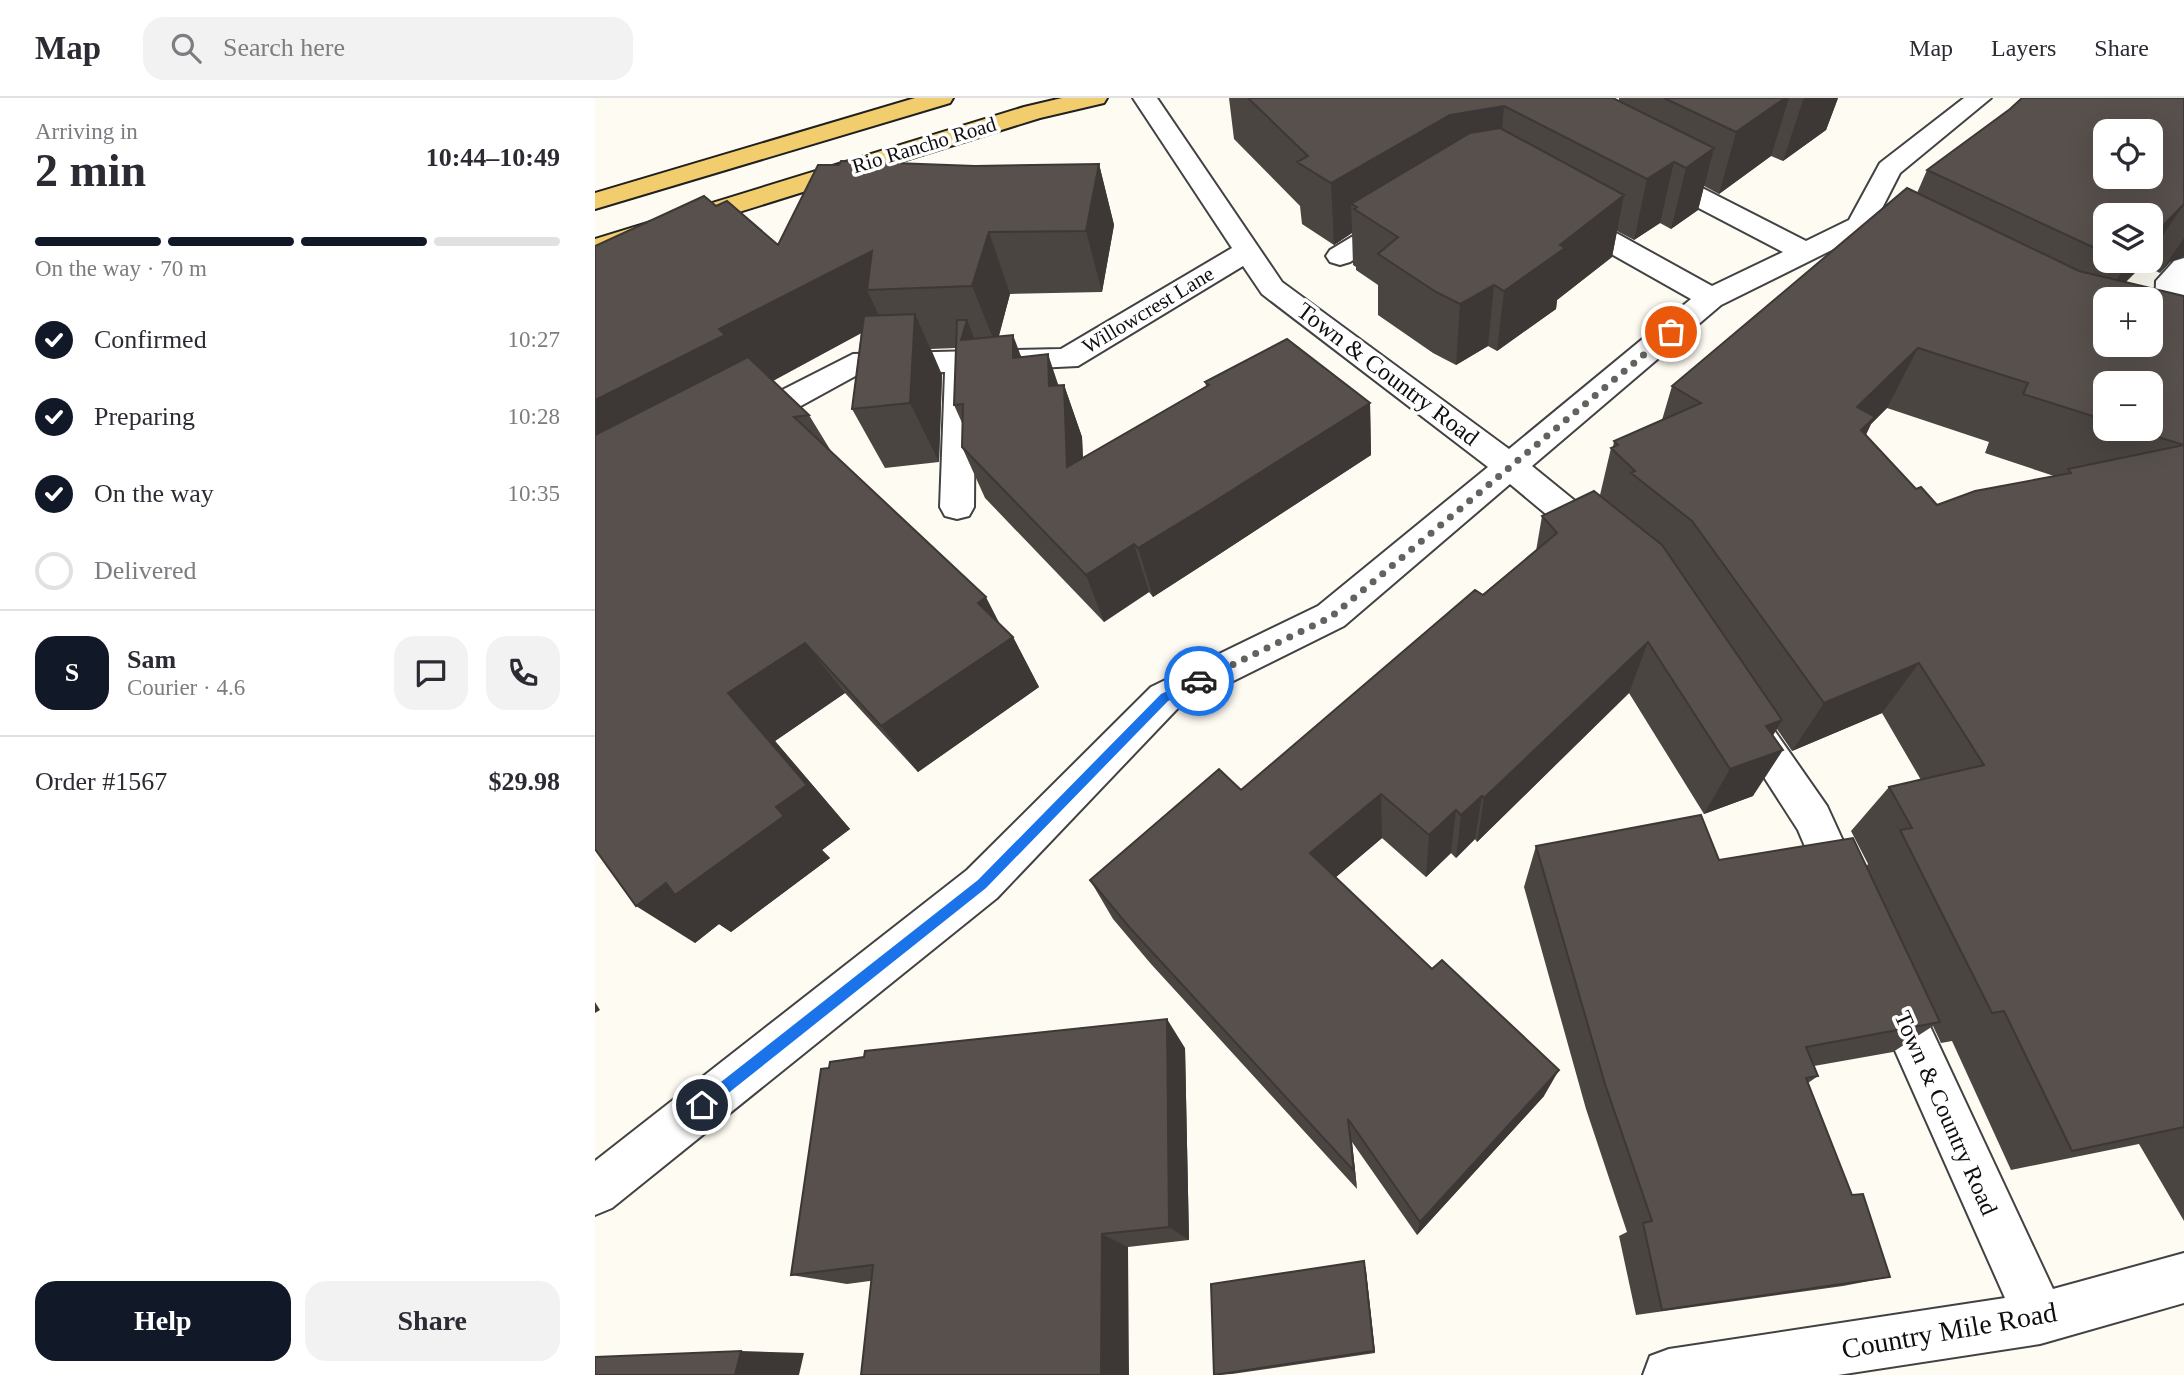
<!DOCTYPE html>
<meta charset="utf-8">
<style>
body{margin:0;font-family:"Times New Roman",serif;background:#f2f2f3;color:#2b2b33;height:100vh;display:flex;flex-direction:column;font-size:26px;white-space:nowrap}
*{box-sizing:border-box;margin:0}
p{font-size:23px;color:#7c7c81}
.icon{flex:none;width:38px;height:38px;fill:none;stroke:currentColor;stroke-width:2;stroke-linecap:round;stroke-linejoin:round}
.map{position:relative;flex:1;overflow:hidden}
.details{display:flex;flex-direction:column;background:#fff;width:595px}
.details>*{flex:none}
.buttons{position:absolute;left:1498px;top:21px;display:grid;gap:14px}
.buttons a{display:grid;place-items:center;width:70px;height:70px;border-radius:14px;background:#fff;box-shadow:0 7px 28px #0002;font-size:35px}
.pin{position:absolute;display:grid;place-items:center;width:60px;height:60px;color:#fff;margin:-30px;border:4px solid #fff;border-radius:50%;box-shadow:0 2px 7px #0007}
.courier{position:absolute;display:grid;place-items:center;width:70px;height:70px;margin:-35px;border:5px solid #1a73e8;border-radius:50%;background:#fff;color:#222;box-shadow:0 2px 9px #0007}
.headline em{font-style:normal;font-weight:800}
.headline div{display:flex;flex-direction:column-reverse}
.headline{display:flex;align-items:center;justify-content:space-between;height:119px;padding:0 35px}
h1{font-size:46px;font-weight:800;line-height:52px}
.bar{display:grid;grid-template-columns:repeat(4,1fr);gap:10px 7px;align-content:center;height:84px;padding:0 35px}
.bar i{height:9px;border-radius:5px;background:#e1e1e2}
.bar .selected{background:#111827}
.bar p{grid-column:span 4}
.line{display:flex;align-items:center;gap:18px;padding:0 35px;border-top:2px solid #e1e1e2}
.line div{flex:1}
.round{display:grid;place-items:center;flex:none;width:74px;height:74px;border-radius:21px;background:#f2f2f3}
ol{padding:0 35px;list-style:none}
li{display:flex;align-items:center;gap:21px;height:77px}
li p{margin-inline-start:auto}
li .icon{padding:7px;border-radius:50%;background:#111827;color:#fff;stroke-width:4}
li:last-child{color:#7c7c81}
li i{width:38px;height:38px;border:4px solid #e1e1e2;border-radius:50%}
.primary-button{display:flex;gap:14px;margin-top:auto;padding:14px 35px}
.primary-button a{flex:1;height:80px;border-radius:21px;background:#111827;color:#fff;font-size:28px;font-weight:800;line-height:80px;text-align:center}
.primary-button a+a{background:#f2f2f3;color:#2b2b33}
header{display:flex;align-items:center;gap:42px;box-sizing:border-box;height:98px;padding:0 35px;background:#fff;border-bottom:2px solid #e1e1e2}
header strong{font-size:33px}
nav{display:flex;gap:38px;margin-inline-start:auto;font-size:24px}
.search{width:490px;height:63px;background:#f2f2f3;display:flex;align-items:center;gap:18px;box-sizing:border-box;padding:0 24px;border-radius:21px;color:#7c7c81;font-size:26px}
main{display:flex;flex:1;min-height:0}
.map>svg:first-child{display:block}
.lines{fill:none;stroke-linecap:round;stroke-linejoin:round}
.street-casing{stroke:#424242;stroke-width:4}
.primary-casing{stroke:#202020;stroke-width:4}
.street{fill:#fff;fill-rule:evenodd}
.primary{fill:#f2cd6e;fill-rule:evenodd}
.wall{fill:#4b4541;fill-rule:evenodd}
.shaded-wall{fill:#3d3835}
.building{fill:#57504c;stroke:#3d3835;stroke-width:2;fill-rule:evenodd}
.route{fill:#1a73e8}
.done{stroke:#63625e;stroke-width:7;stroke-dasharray:0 12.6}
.labels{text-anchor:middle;stroke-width:7;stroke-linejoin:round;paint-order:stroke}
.far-street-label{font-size:21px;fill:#0f0f0f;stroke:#fff}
.street-label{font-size:24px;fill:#0f0f0f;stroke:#fff}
.near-street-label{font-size:28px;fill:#0f0f0f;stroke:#fff}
</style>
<header>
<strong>Map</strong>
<div class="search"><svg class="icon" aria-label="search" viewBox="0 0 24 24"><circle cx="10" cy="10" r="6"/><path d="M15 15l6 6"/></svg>Search here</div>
<nav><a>Map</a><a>Layers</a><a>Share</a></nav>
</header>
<main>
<section class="details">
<div class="headline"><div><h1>2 min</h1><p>Arriving in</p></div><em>10:44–10:49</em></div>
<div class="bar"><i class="selected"></i><i class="selected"></i><i class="selected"></i><i></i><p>On the way · 70 m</p></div>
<ol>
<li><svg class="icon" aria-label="check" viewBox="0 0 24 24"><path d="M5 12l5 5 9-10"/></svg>Confirmed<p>10:27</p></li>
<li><svg class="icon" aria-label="check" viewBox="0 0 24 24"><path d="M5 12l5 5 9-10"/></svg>Preparing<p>10:28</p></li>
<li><svg class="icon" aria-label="check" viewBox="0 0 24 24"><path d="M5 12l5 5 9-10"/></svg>On the way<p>10:35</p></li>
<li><i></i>Delivered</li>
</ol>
<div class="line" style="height:126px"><b class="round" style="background:#111827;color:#fff">S</b><div><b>Sam</b><p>Courier · 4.6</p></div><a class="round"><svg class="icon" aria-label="chat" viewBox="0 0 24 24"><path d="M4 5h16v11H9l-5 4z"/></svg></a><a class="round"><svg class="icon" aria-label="phone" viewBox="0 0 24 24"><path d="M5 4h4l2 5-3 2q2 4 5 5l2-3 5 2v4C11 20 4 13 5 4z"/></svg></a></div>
<div class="line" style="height:91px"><div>Order #1567</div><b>$29.98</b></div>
<div class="primary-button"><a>Help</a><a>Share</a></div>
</section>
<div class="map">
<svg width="1589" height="1277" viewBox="0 0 1589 1277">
<rect width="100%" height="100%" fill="#fefbf2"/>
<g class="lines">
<defs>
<path id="street" d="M538 0H562L687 184 914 351 1096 201 965 127 961 121 965 115H985L1117 188 1188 154 1052 83 1048 77 1052 71H1070L1211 143 1254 122 1285 65 1369 0H1396L1305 75 1280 124 1321 145 1325 151 1321 157C1301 162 1282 147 1265 138L1126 207 937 368 1017 433 1022 442 1017 451 1005 455 993 451 915 386 749 528 582 611 402 800 17 1110 0 1117V1063L372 772 556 589 723 508 893 369 667 196 648 168 483 268 380 273 379 409 374 418 362 421 350 418 345 409 350 274 264 276 162 332 151 335 140 332 135 324 140 316 258 256 466 251 637 150Z
M803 115 813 117 817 123 813 129 755 164 745 167 735 164 731 158 735 152 793 117Z
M1589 160V245L1585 252 1574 255 1563 252 1559 245 1561 183 1579 163Z
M1150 604 1163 609 1232 708 1270 791 1264 805 1249 810 1234 805 1203 732 1131 620 1137 609Z
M1296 872 1312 879 1458 1191 1589 1155V1205L1445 1246 1243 1277H1048L1055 1258 1074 1251 1410 1200 1274 894 1280 879Z"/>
<path id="primary" d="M320 0H358L355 5 0 111V95Z
M467 0H512L509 5 445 20 0 159V141L429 9Z"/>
</defs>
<!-- street casing -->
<use href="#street" class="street-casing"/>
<!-- primary casing -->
<use href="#primary" class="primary-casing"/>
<!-- street -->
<use href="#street" class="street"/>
<!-- primary -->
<use href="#primary" class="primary"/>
</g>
<!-- wall -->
<path class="wall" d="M634 0H1018L1024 3V0H1243L1231 32 1188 63 1176 58 1124 96 1109 88 1103 112 1076 131 1065 125 1039 142 1022 133 1017 159 962 202 961 211 902 253 893 248 861 267 838 255 783 217V187L761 172V169L758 167 757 135 739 147 707 126 705 108 639 41Z
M1589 0V158L1575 164 1565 175 1548 167 1531 184 1589 198V1123L1544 1046 1416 1072 1357 943 1346 945 1338 928 1298 954 1219 968 1223 978 1213 985 1257 1097 1295 1179 1248 1188 1041 1217 1024 1138 1032 1134 991 1011 929 789 941 748 1124 762 1271 769 1273 766 1256 733 1294 689 1326 682 1287 615 1197 653 1182 631 1178 637 1158 698 1109 716 1034 595 882 744 880 741 861 760 856 755 831 779 787 740 741 779 949 998 822 1137 757 1044 762 1091 556 866 518 821 495 782 646 692 941 453 947 418 1005 397 1016 350 1018 349 1019 343 1067 322 1077 288 1322 95 1332 72ZM1510 117H1556V163H1510ZM1510 285 1556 331H1510ZM1292 310 1394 344 1390 355 1459 378 1342 407 1321 391 1271 337 1276 326Z
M504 66 519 127 507 194 415 196 404 238 427 259 464 287H469L487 339 488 360 611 288 610 284 775 305 776 357 620 459 558 499 554 494 509 524 390 400 367 349 368 327 359 307 361 250 336 251 347 277 344 364 290 370 257 311 266 235 178 283 214 317 236 353 418 539 444 589 323 674 250 595 180 643 255 731 227 752 235 760 136 834 124 826 100 845 121 108 183 147 380 68Z
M590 950 594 1142 533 1149 252 1186 196 1177Z
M769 1163 771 1173 780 1255 637 1276 619 1277Z"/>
<!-- shaded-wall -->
<path class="shaded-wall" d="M1190 0H1194L1176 58 1124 96 1141 34Z
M1210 0H1243L1231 32 1188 63 1208 2Z
M909 8 904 69 762 109 756 106 757 135 739 147 736 85 855 17Z
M1119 50 1103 112 1076 131 1091 70Z
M1079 64 1065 125 1039 142 1052 81Z
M504 66 519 127 507 194 491 133Z
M1029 97 1017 159 962 202 961 211 902 253 909 193 965 147Z
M1589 106 1556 155V140Z
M394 134 415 196 401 248 377 188Z
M1589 140V158L1575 164 1565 175Z
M277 153 272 192 287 224 0 378V302L124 231Z
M1534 163H1550L1496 220Z
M899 187 893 248 861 267 865 206Z
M320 216 347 277 344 364 315 305Z
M372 222 393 275 366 242Z
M418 237 438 290 418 260Z
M1323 250 1292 310 1276 326 1250 378 1262 309Z
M453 256 470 307 469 287 487 339 490 419 472 369 454 288Z
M775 305 776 357 620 459 558 499 543 450Z
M539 446 554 494 509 524 491 477Z
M391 499 413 542 418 539 444 589 323 674 286 628 383 505Z
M1053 544 1034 595 882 744 889 700Z
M210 545 250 595 180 643 255 731 227 752 235 760 136 834 124 826 100 845 41 808 71 785 181 709 133 595Z
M1324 565 1287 615 1197 653 1229 605Z
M1187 622 1164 661 1188 652 1158 698 1109 716 1135 671 1171 628Z
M786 696 787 740 721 796 715 755Z
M887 698 880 741 861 760 866 717Z
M861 712 856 755 831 779 834 737Z
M0 904 5 912 0 915Z
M572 921 590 950 594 1142 574 1129Z
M964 972 949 998 822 1137 825 1124Z
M753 1021 757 1044 762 1091 759 1073Z
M507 1136 533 1149 534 1277H506Z
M769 1163 771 1173 780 1255 779 1253Z
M146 1253 209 1255 204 1277H140Z"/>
<!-- building -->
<path class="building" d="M653 0H1018L1119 50 1091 70 1079 64 1052 81 909 8 855 17 736 85 702 64 713 58Z
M1069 0H1190L1141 34Z
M1427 0H1589V106L1556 140V117H1510V154L1504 152 1332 72 1415 11ZM1510 33H1556V79H1510Z
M905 30 1029 97 965 147 970 150 929 179 909 193 899 187 865 206 841 194 783 156 803 139 759 111 762 109 756 106 875 35Z
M246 63 380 68 504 66 491 133 394 134 377 188 272 192 277 153 124 231 130 237 0 302V148L109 98 121 108 132 103 183 147 223 67H244Z
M1312 90 1484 173 1589 198V347L1537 331H1556V285H1510V322L1428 296 1433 285 1323 250 1262 309 1280 319 1266 332 1321 391 1326 389 1342 407 1380 393 1476 375 1473 371 1589 347V1029L1477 1053 1409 913 1397 915 1305 732 1317 730 1294 689 1389 667 1324 565 1229 605 1097 423 1036 375 1040 373 1016 350 1023 347 1019 343 1106 305 1077 288ZM1510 201H1556V247H1510Z
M320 216 315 305 257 311 269 218Z
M362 222H372L366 242 418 237V260L453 256 454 288 469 287 472 369 614 287 610 284 692 241 775 305 609 410 543 450 539 446 491 477 367 349 368 306 359 307Z
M153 259 214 317 199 319 391 499 383 505 418 539 286 628 210 545 133 595 212 687 181 709 189 718 80 797 71 785 41 808 0 751V337Z
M999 393 1067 447 1187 622 1171 628 1188 652 1135 671 1053 544 889 700 887 698 866 717 861 712 834 737 786 696 715 755 837 871 847 862 964 972 825 1124 753 1021 759 1073 535 830 495 782 624 671 646 692 880 492 888 497 962 435 947 418Z
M1106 717 1124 762 1258 740 1345 924 1211 949 1223 978 1211 980 1257 1097 1268 1096 1295 1179 1067 1212 1048 1125 1057 1123 1010 986 941 748Z
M572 921 574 1129 507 1136 506 1277H266L278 1167 196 1177 226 971 234 970 235 964 269 959 270 953Z
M769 1163 779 1253 619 1277 616 1186Z
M146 1253 140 1277H0V1259Z"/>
<!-- route -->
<path class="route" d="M604 578 610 583 608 586 573 603 391 790 112 1012H103V1002L383 782 566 596Z"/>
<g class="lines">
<!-- done -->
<path class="done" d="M604 583 736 519 1076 234"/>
</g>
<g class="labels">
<!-- far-street labels -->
<g class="far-street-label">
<text transform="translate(329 47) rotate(-17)" y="7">Rio Rancho Road</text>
<text transform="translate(553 212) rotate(-31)" y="7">Willowcrest Lane</text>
</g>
<!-- street labels -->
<g class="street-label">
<text transform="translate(793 276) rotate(37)" y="8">Town &amp; Country Road</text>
<text transform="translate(1351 1015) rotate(66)" y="8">Town &amp; Country Road</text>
</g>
<!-- near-street labels -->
<g class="near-street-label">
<text transform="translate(1354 1232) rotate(-10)" y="10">Country Mile Road</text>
</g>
</g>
</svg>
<div class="buttons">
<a><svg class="icon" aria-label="locate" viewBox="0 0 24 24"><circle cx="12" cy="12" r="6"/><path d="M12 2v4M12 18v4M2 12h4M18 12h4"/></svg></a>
<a><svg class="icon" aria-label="layers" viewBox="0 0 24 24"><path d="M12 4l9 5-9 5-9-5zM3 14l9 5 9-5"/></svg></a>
<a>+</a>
<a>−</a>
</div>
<div class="pin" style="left:1076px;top:234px;background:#ea580c"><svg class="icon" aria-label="bag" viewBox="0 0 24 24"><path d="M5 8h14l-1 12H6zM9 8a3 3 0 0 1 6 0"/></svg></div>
<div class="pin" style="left:107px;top:1007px;background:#1f2937"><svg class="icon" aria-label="home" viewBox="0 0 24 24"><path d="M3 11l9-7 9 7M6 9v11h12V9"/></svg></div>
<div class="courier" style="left:604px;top:583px"><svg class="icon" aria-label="car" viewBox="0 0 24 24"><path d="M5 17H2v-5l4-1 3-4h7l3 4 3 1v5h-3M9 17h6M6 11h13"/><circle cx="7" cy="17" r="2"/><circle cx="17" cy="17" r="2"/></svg></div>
</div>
</main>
